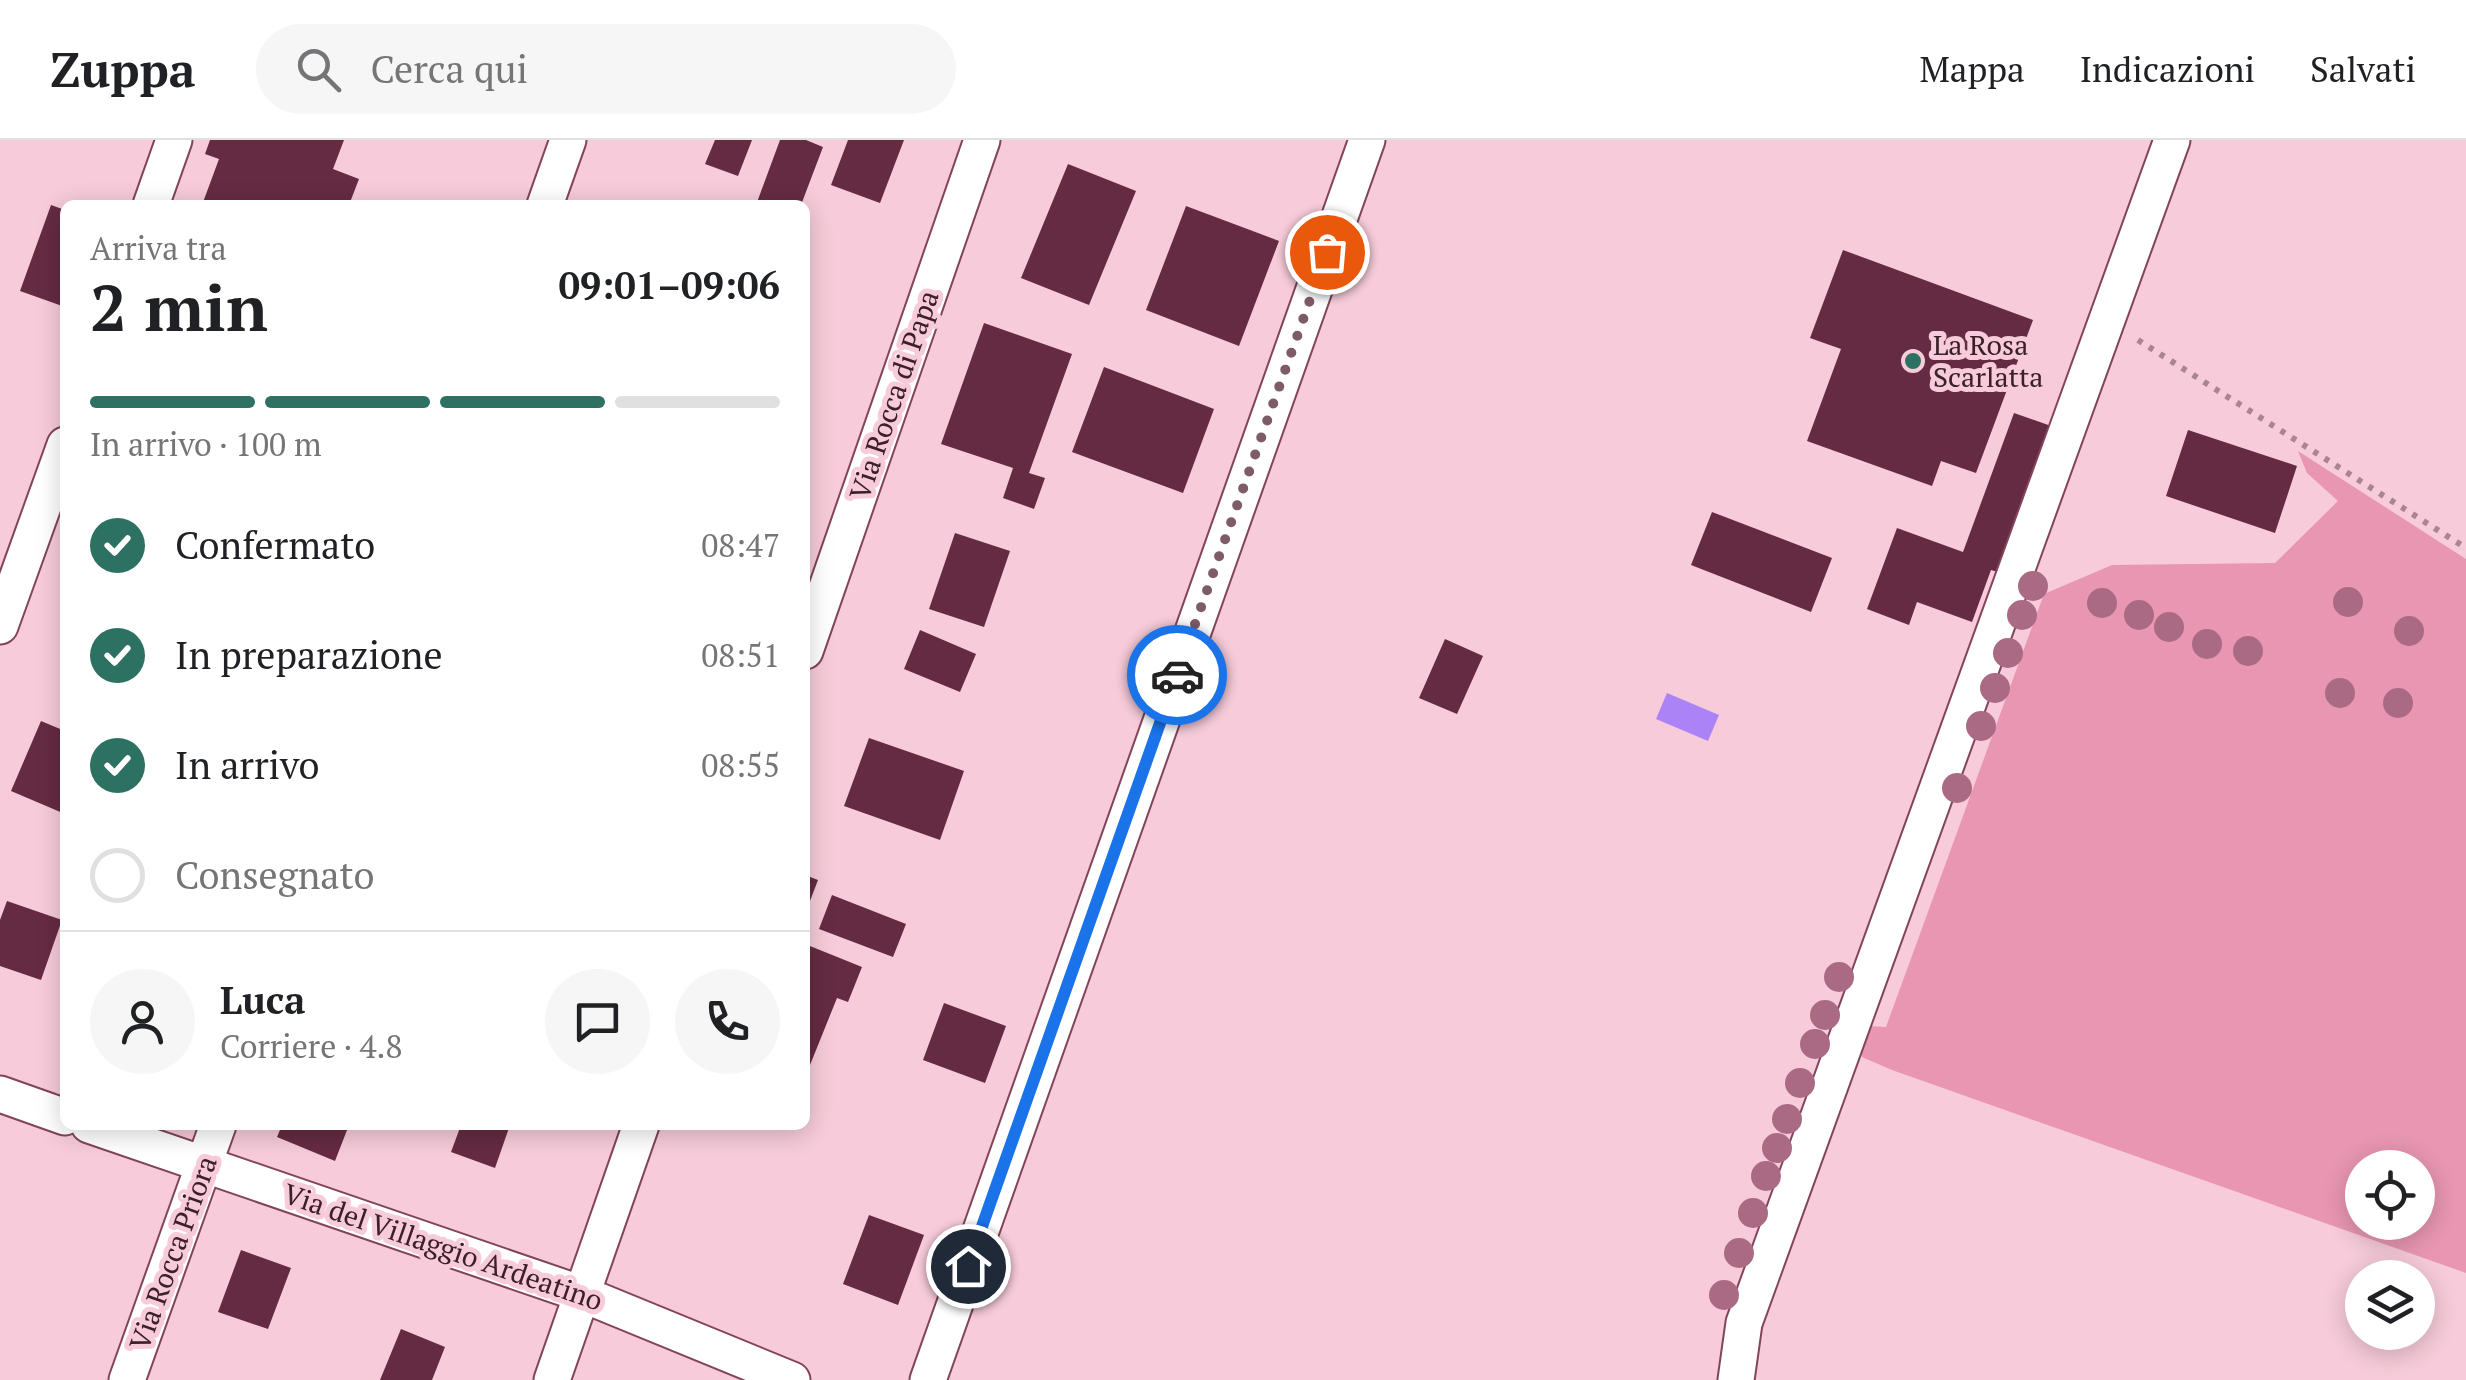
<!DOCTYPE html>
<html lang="it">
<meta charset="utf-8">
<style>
body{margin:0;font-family:"PT Serif",serif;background:#f6f6f6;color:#202124;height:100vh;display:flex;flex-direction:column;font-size:38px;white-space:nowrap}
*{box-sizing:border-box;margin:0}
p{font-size:32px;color:#757577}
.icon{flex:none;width:55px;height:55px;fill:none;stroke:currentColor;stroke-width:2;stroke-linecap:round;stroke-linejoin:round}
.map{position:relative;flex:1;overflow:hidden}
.sheet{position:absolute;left:60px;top:60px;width:750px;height:930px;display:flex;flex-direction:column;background:#fff;border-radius:15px;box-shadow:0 5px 25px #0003}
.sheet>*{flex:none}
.tools{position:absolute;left:2345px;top:1010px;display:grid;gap:20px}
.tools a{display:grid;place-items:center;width:90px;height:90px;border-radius:50%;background:#fff;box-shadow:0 5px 25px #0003;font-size:50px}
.pin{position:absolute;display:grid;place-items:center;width:85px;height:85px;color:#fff;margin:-42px;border:5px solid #fff;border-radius:50%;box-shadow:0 2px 10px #0007}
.courier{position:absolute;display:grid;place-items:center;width:100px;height:100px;margin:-50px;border:8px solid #1a73e8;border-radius:50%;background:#fff;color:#222;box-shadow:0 2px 12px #0007}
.headline em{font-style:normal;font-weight:700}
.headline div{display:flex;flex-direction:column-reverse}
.headline{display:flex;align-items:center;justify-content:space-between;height:170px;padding:0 30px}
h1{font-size:65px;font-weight:700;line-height:75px}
.bar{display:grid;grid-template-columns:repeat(4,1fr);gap:15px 10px;align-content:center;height:120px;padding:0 30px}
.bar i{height:12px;border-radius:8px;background:#e0e0e0}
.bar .current{background:#2d7163}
.bar p{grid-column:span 4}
.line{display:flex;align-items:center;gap:25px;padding:0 30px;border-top:2px solid #e0e0e0}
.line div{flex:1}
.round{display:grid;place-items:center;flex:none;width:105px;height:105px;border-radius:52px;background:#f6f6f6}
ol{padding:0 30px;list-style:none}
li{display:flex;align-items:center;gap:30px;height:110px}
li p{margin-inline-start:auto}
li .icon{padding:10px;border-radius:50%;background:#2d7163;color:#fff;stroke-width:4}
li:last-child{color:#757577}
li i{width:55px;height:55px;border:5px solid #e0e0e0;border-radius:50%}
header{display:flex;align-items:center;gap:60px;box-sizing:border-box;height:140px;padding:0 50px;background:#fff;border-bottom:2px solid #e0e0e0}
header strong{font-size:48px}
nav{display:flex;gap:55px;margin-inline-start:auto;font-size:35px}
.search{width:700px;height:90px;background:#f6f6f6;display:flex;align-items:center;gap:25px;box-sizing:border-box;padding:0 35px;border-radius:55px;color:#757577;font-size:38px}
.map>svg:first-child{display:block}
.green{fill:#e896b2;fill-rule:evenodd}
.water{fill:#ab83f7}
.building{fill:#652b42}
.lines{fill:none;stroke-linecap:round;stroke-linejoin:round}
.minor-casing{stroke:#82445a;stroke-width:39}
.path{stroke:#aa8591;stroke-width:6;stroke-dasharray:5 8;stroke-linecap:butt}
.minor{stroke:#fff;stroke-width:35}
.tree{fill:#ab6a84}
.done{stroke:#7d5c67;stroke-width:10;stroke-dasharray:0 18}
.route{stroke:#1a73e8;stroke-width:12}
.poi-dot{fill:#2d7163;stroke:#f7cbd9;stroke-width:4}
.labels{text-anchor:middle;stroke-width:10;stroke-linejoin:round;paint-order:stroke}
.poi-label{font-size:28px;fill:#3b2029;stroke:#f7cbd9;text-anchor:start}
.street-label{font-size:28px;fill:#3b2029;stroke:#f7cbd9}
</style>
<header>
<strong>Zuppa</strong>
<div class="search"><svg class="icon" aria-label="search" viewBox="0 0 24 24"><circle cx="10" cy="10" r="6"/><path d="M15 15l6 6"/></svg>Cerca qui</div>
<nav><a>Mappa</a><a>Indicazioni</a><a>Salvati</a></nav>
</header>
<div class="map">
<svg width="2466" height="1240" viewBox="0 0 2466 1240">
<rect width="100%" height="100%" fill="#f7cbd9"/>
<!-- green -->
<path class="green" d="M2298 311 2466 419V1133L1892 930 1862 917 1859 904 1869 886 1886 887 2044 454 2112 425 2275 423 2338 361 2307 333ZM2362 1028H2418V1082H2362Z"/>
<!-- water -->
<path class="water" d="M1667 553 1719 575 1708 601 1656 579Z"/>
<!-- building -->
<path class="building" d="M210 0H344L333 29 359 39 349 65H202L219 19 205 14Z
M715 0H752L738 36 705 24Z
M780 0H806L823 7 801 65H756Z
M848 0H904L880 63 831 45Z
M1068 24 1136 51 1089 165 1021 138Z
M51 65 65 70V167L20 151Z
M1186 66 1279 101 1239 206 1146 170Z
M1843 110 2033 180 1976 333 1941 321 1932 346 1807 301 1841 209 1810 198Z
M984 183 1072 214 1029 333 1045 338 1034 369 1003 358 1013 328 941 304Z
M1104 227 1214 269 1183 353 1072 312Z
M2014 273 2054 287 2001 433 1991 430 1972 482 1917 462 1909 485 1867 469 1897 388 1963 412Z
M2188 290 2297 326 2275 393 2166 356Z
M1712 372 1832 418 1811 472 1691 425Z
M955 393 1010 411 984 487 929 469Z
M920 490 976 514 960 552 904 529Z
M1445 499 1483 516 1457 574 1419 558Z
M41 581 65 591V674L11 651Z
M869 598 964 631 940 700 844 666Z
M805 735 818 740 805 774Z
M832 755 906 784 893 817 819 789Z
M7 761 62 780 41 840 0 826V780Z
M805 804 862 827 848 862 837 858 810 925 805 923Z
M944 863 1006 886 985 943 923 920Z
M282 985H349L335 1021 277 997Z
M461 985H510L495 1028 451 1012Z
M869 1075 924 1095 898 1165 843 1144Z
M241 1110 291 1128 268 1189 218 1172Z
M401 1189 445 1207 432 1240H380Z"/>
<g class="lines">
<defs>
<path id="minor" d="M151 65 174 0
M545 65 568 0
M0 486 65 305
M805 511 982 0
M0 954 65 977
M89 985 582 1154 792 1240
M127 1240 218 985
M552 1240 641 985
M928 1240 1367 0
M1736 1240 1744 1183 2172 0"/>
</defs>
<!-- minor casing -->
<use href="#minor" class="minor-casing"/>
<!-- path -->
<path class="path" d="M2138 200 2466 408"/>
<!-- minor -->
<use href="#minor" class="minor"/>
</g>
<!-- trees -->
<g class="tree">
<circle cx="2033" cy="446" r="15"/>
<circle cx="2348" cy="462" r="15"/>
<circle cx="2102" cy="463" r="15"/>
<circle cx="2022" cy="475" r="15"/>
<circle cx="2139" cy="475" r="15"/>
<circle cx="2169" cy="487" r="15"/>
<circle cx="2409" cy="491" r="15"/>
<circle cx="2207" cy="504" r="15"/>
<circle cx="2248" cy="511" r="15"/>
<circle cx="2008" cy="513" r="15"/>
<circle cx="1995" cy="548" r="15"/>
<circle cx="2340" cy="553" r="15"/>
<circle cx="2398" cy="563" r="15"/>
<circle cx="1981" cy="586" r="15"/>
<circle cx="1957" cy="648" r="15"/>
<circle cx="1839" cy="837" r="15"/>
<circle cx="1825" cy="875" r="15"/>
<circle cx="1815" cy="904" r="15"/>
<circle cx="1800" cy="943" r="15"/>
<circle cx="1787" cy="979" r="15"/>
<circle cx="1777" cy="1008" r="15"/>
<circle cx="1766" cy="1036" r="15"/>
<circle cx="1753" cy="1073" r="15"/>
<circle cx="1739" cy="1113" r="15"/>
<circle cx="1724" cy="1155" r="15"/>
</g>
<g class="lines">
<!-- done -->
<path class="done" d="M1177 535 1327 112"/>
<!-- route -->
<path class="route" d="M968 1126 1177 535"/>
</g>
<!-- markers -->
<circle class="poi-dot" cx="1913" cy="221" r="10"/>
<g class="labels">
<!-- poi labels -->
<g class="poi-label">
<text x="1933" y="215">La Rosa<tspan x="1933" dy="32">Scarlatta</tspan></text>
</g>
<!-- street labels -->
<g class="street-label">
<text transform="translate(894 255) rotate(-71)" y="10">Via Rocca di Papa</text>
<text transform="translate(443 1107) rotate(19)" y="10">Via del Villaggio Ardeatino</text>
<text transform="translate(173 1113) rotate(-70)" y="10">Via Rocca Priora</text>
</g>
</g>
</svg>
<div class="tools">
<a><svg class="icon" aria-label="locate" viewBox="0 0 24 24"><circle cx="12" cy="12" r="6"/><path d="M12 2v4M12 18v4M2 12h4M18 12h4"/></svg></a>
<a><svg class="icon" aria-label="layers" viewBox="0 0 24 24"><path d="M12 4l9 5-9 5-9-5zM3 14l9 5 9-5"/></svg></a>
</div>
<div class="pin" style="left:1327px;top:112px;background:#ea580c"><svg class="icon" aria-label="bag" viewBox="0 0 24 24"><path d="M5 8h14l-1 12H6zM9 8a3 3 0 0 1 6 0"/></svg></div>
<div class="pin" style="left:968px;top:1126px;background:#1f2937"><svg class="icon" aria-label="home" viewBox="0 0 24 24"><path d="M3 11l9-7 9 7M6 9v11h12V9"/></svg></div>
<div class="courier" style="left:1177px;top:535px"><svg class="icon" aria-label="car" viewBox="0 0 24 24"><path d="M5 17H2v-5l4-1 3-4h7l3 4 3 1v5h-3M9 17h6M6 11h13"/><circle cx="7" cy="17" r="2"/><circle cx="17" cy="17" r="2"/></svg></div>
<section class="sheet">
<div class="headline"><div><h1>2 min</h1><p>Arriva tra</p></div><em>09:01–09:06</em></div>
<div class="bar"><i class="current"></i><i class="current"></i><i class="current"></i><i></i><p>In arrivo · 100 m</p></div>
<ol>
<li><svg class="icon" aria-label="check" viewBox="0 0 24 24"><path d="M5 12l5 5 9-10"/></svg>Confermato<p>08:47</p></li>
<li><svg class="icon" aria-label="check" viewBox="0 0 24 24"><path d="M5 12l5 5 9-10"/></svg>In preparazione<p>08:51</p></li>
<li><svg class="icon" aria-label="check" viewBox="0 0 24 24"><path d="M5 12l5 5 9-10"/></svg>In arrivo<p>08:55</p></li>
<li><i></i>Consegnato</li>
</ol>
<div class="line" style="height:180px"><a class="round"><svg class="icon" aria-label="person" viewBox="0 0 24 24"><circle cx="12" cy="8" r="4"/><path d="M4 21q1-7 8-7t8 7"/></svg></a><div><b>Luca</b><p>Corriere · 4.8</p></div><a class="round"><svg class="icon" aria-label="chat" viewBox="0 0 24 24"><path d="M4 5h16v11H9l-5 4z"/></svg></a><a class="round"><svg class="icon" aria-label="phone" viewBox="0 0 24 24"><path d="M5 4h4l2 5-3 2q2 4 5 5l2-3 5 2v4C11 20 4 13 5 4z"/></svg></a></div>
</section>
</div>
